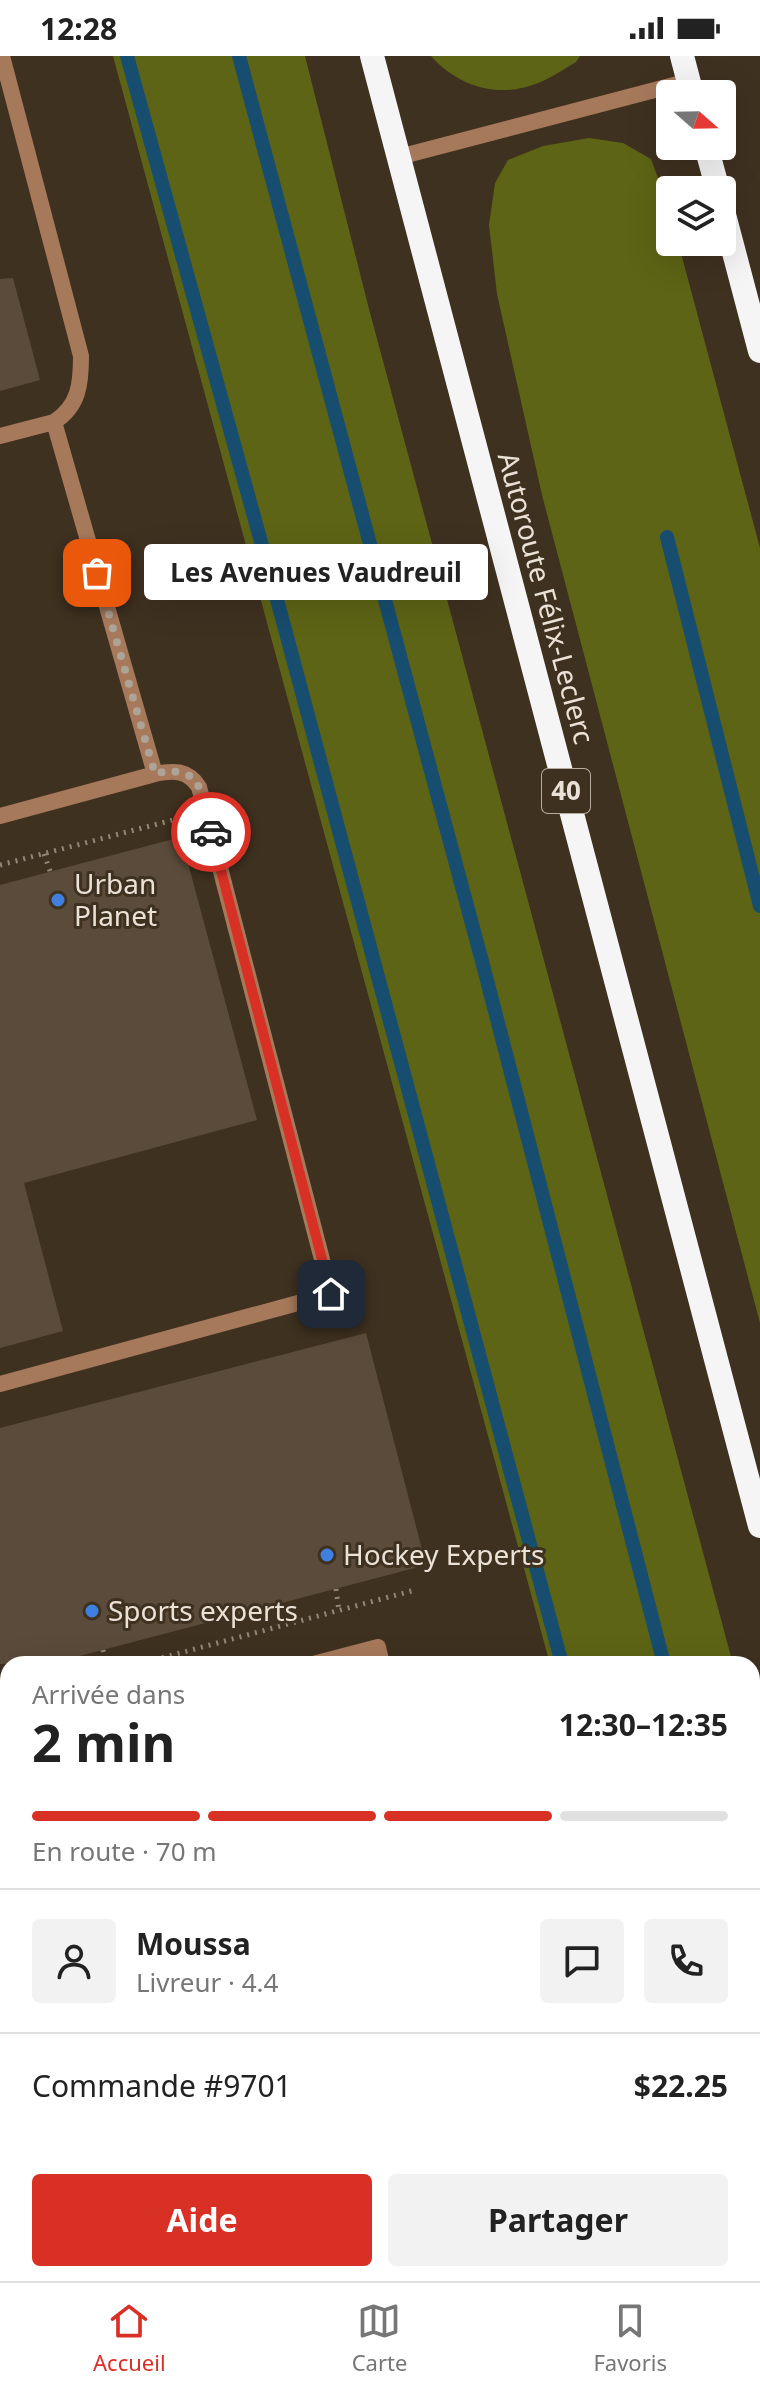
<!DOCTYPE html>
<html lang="fr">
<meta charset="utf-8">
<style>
body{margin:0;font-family:"Noto Sans",sans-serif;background:#f2f2f2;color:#222;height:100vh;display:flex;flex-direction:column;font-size:30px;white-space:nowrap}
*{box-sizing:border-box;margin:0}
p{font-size:26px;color:#767676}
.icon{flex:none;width:44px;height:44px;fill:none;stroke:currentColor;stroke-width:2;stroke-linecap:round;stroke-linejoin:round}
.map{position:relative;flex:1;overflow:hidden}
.drawer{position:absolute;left:0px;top:1600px;width:760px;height:626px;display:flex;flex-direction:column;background:#fff;border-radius:24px 24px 0 0;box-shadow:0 8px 32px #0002}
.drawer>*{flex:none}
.needle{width:52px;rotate:110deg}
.fabs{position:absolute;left:656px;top:24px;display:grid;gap:16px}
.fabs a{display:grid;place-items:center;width:80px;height:80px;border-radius:8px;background:#fff;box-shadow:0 8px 32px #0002;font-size:40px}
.pin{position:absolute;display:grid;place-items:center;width:68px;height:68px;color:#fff;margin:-34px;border-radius:16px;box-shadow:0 4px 12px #0006}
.courier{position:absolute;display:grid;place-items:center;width:80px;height:80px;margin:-40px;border:6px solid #d93025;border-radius:50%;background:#fff;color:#222;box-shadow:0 2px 10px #0007}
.bubble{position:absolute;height:56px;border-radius:8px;background:#fff;box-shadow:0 8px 32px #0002;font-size:26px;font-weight:700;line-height:56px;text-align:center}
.head em{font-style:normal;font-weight:700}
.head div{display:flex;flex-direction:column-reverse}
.head{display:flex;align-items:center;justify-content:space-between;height:136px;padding:0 32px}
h1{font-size:52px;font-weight:700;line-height:60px}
.bar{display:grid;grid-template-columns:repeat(4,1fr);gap:12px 8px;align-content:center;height:96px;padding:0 32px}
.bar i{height:10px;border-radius:6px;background:#e0e0e0}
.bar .active{background:#d93025}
.bar p{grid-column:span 4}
.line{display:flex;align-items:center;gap:20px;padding:0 32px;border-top:2px solid #e0e0e0}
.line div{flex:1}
.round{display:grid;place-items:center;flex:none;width:84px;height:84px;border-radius:8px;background:#f2f2f2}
.primary-button{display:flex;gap:16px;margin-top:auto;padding:16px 32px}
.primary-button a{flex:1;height:92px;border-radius:8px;background:#d93025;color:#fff;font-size:32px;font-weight:700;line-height:92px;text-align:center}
.primary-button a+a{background:#f2f2f2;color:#222}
.status{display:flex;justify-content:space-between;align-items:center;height:56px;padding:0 40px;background:#fff;direction:ltr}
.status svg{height:22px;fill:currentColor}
.tab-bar{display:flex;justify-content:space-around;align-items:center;height:112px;border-top:2px solid #e0e0e0;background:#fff;font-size:22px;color:#767676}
.tab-bar a{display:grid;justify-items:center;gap:4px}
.tab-bar .active{color:#d93025}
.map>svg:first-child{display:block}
.green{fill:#5d6415}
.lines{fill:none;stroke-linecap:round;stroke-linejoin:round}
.stream{stroke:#174d6f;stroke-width:14}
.building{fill:#5b4b3a}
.path{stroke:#928779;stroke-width:5;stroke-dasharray:2 6;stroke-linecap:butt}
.service{stroke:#a7795b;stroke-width:16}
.motorway{stroke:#f5f5f5;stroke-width:24}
.done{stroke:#aea397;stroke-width:8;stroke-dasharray:0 14.4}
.route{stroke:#d93025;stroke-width:10}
.shop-dot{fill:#3f7fe0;stroke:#3f3120;stroke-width:3}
.labels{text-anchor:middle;stroke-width:6;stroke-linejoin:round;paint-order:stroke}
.shield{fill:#3f3120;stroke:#b7aca0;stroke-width:2}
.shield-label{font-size:26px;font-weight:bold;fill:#eae1d7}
.street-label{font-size:28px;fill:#eae1d7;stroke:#3f3120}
.poi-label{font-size:28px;fill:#eae1d7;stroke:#3f3120;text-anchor:start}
</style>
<div class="status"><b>12:28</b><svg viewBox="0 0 49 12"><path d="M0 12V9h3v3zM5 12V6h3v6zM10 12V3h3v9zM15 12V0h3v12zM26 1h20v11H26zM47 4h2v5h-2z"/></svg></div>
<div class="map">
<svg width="760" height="2225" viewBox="0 0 760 2225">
<rect width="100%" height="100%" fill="#3f3120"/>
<!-- green -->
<path class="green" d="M113 0H305L369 253 733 1608H550Z
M431 0H580L576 6C564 13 551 22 538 27 498 43 459 31 431 0Z
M589 82 623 87 651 103 670 155V186H678L760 492V1267L542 439 497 238 489 169 495 127 508 104 543 90Z
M752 1683 760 1714V2225H714L712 2218H752Z"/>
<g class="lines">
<!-- stream -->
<path class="stream" d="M127 0 282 562 562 1608
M239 0 483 909 664 1608
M667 481 760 850
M752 1939 760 1969
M724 2218 726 2225"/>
</g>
<!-- building -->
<path class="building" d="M13 222 40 324 0 335V223Z
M181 781 257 1064 24 1127 63 1275 0 1292V829Z
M366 1277 426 1509 49 1608H0V1372Z"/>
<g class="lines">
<!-- path -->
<path class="path" d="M44 798 50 815
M0 809 173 764
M336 1533 339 1555
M103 1594 106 1608
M139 1608 415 1534
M0 1645 8 1643
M317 2218 319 2225"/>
<!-- service -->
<path class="service" d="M2 0 81 300C81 328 79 350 54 366
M399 101 689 25
M0 380 54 366 155 718 0 760
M0 1328 331 1238 199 731C188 714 174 714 155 718
M313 1608 378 1591 382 1608
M0 1690 8 1688
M0 2213 3 2225
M256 2218 258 2225
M575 2218 577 2225"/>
<!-- motorway -->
<path class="motorway" d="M372 0 760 1470
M682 0 692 38
M706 90 718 134
M722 151 760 295"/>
</g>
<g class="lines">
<!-- done -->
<path class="done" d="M97 517 155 718 170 714 193 721 199 731 211 776"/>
<!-- route -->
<path class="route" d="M211 776 331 1238"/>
</g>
<!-- markers -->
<g class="shop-dot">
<circle cx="58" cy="844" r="8"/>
<circle cx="327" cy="1499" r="8"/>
<circle cx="92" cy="1555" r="8"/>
</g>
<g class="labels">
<!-- shield labels -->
<rect class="shield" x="542" y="713" width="48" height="44" rx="6"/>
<g class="shield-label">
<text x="566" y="744">40</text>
</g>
<!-- street labels -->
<g class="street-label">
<text transform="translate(546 542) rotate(75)" y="10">Autoroute Félix-Leclerc</text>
</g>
<!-- poi labels -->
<g class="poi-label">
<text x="74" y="838">Urban<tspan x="74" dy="32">Planet</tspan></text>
<text x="343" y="1509">Hockey Experts</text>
<text x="108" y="1565">Sports experts</text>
</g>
</g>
</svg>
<div class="fabs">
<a><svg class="needle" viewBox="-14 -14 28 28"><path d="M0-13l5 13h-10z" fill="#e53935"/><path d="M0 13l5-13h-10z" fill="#767676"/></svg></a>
<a><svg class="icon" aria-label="layers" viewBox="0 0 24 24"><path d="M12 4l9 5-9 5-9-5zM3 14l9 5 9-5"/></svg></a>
</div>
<div class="pin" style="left:97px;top:517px;background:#ea580c"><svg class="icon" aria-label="bag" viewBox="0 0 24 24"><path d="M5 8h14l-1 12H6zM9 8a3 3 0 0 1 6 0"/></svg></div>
<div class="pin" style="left:331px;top:1238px;background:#1f2937"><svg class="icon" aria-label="home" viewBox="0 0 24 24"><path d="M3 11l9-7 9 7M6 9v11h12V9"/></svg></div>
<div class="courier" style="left:211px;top:776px"><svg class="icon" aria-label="car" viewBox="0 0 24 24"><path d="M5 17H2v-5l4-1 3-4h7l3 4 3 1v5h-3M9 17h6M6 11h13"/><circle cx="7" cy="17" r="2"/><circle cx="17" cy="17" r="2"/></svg></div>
<div class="bubble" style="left:144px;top:488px;width:344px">Les Avenues Vaudreuil</div>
<section class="drawer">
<div class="head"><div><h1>2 min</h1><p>Arrivée dans</p></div><em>12:30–12:35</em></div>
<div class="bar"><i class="active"></i><i class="active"></i><i class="active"></i><i></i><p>En route · 70 m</p></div>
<div class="line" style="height:144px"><a class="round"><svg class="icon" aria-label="person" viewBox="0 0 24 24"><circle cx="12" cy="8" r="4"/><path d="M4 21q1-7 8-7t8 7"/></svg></a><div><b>Moussa</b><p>Livreur · 4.4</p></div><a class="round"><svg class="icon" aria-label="chat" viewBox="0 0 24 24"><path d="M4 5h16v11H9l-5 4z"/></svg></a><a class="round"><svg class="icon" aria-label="phone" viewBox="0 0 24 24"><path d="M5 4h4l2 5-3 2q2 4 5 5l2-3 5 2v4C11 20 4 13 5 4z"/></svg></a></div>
<div class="line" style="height:104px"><div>Commande #9701</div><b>$22.25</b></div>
<div class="primary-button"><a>Aide</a><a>Partager</a></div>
</section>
</div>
<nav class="tab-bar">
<a class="active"><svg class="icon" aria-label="home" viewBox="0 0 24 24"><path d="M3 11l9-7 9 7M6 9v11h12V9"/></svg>Accueil</a>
<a><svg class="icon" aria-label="map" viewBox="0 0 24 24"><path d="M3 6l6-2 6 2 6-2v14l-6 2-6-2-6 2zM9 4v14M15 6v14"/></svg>Carte</a>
<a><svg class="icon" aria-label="saved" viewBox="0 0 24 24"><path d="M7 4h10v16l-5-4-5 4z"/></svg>Favoris</a>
</nav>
